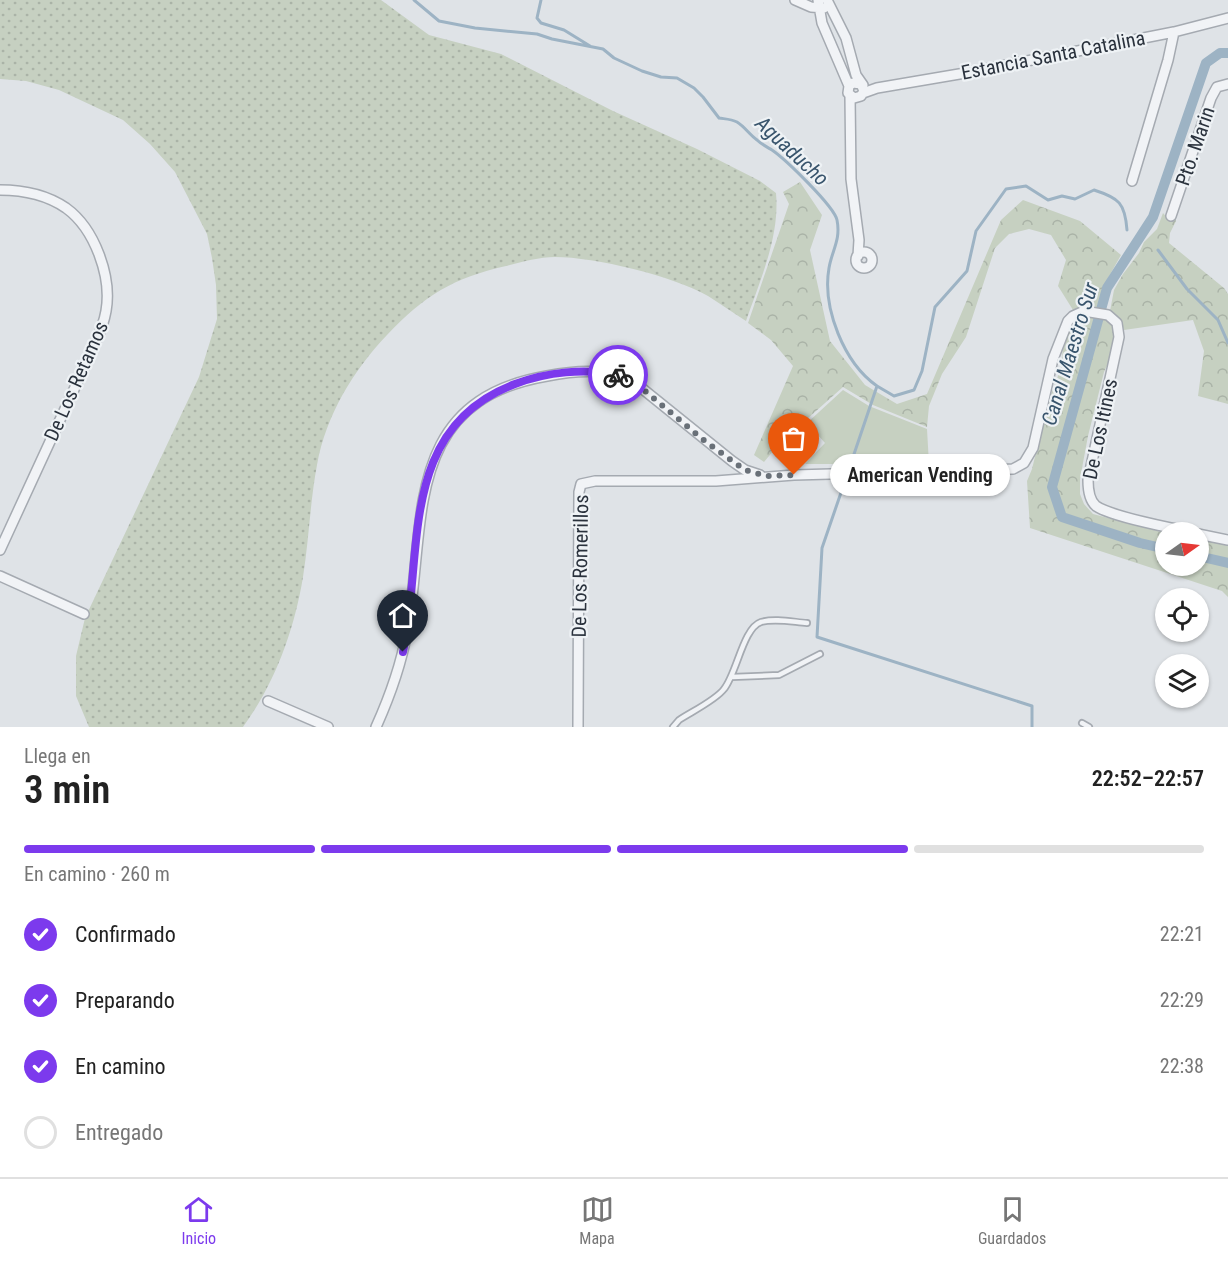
<!DOCTYPE html>
<html lang="es">
<meta charset="utf-8">
<style>
body{margin:0;font-family:"Roboto Condensed",sans-serif;background:#f6f6f6;color:#222;height:100vh;display:flex;flex-direction:column;font-size:22px;white-space:nowrap}
*{box-sizing:border-box;margin:0}
p{font-size:20px;color:#767676}
.icon{flex:none;width:33px;height:33px;fill:none;stroke:currentColor;stroke-width:2;stroke-linecap:round;stroke-linejoin:round}
.map{position:relative;height:727px;overflow:hidden}
.side{display:flex;flex-direction:column;background:#fff;flex:1}
.side>*{flex:none}
.needle{width:39px;rotate:76deg}
.controls{position:absolute;left:1155px;top:522px;display:grid;gap:12px}
.controls a{display:grid;place-items:center;width:54px;height:54px;border-radius:50%;background:#fff;box-shadow:0 2px 4px #0004;font-size:30px}
.pin{position:absolute;display:grid;place-items:center;width:51px;height:51px;color:#fff;margin:-62px -26px;border-radius:50% 50% 50% 0;rotate:-45deg;box-shadow:0 0 6px #0007}
.pin .icon{rotate:45deg}
.courier{position:absolute;display:grid;place-items:center;width:60px;height:60px;margin:-30px;border:4px solid #7c3aed;border-radius:50%;background:#fff;color:#222;box-shadow:0 2px 8px #0007}
.bubble{position:absolute;height:42px;border-radius:21px;background:#fff;box-shadow:0 2px 4px #0004;font-size:20px;font-weight:600;line-height:42px;text-align:center}
.summary em{font-style:normal;font-weight:600}
.summary div{display:flex;flex-direction:column-reverse}
.summary{display:flex;align-items:center;justify-content:space-between;height:102px;padding:0 24px}
h1{font-size:39px;font-weight:600;line-height:45px}
.bar{display:grid;grid-template-columns:repeat(4,1fr);gap:9px 6px;align-content:center;height:72px;padding:0 24px}
.bar i{height:8px;border-radius:4px;background:#e0e0e0}
.bar .on{background:#7c3aed}
.bar p{grid-column:span 4}
ol{padding:0 24px;list-style:none}
li{display:flex;align-items:center;gap:18px;height:66px}
li p{margin-inline-start:auto}
li .icon{padding:6px;border-radius:50%;background:#7c3aed;color:#fff;stroke-width:4}
li:last-child{color:#767676}
li i{width:33px;height:33px;border:3px solid #e0e0e0;border-radius:50%}
.menu{display:flex;justify-content:space-around;align-items:center;height:84px;border-top:2px solid #e0e0e0;background:#fff;font-size:16px;color:#767676}
.menu a{display:grid;justify-items:center;gap:3px}
.menu .on{color:#7c3aed}
.map>svg:first-child{display:block}
.grass{fill:url(#grass-dots)}
.forest{fill:url(#forest-crowns)}
.park{fill:#c6d0c1}
.lines{fill:none;stroke-linecap:round;stroke-linejoin:round}
.stream{stroke:#9db3c4;stroke-width:3}
.canal{stroke:#9db3c4;stroke-width:10}
.building{fill:#b7bdc3}
.lane-casing{stroke:#a5aab1;stroke-width:8}
.street-casing{stroke:#a5aab1;stroke-width:12}
.lane{stroke:#f1f3f6;stroke-width:4.5}
.street{stroke:#f1f3f6;stroke-width:9}
.done{stroke:#697078;stroke-width:6;stroke-dasharray:0 10.8}
.route{stroke:#7c3aed;stroke-width:8}
.labels{text-anchor:middle;stroke-width:4.5;stroke-linejoin:round;paint-order:stroke}
.street-label{font-size:20px;fill:#2a323d;stroke:#eef2f5}
.water-label{font-size:21px;font-style:italic;fill:#38546c;stroke:#eef2f5}
</style>
<div class="map">
<svg width="1228" height="727" viewBox="0 0 1228 727">
<defs>
<pattern id="grass-dots" width="8" height="8" patternUnits="userSpaceOnUse" patternTransform="scale(1.5)"><rect width="8" height="8" fill="#c6d0c1"/><path d="M2 2h.1M6 6h.1" fill="none" stroke="#aab3a7" stroke-width="1.8" stroke-linecap="round"/></pattern>
<pattern id="forest-crowns" width="20" height="18" patternUnits="userSpaceOnUse" patternTransform="scale(1.5)"><rect width="20" height="18" fill="#c6d0c1"/><path d="M2 6a3 3 0 1 1 6 0M12 15a3 3 0 1 1 6 0" fill="none" stroke="#aab3a7"/></pattern>
</defs>
<rect width="100%" height="100%" fill="#dfe3e7"/>
<!-- grass -->
<path class="grass" d="M0 0H381L429 35 501 54 613 111 697 149 760 181 776 193C780 237 760 280 746 321 733 313 721 304 708 296 673 276 595 257 555 257 539 257 522 262 506 266 453 278 425 295 387 335 353 371 326 415 317 465 310 502 309 540 303 577 294 631 275 683 243 727H89L76 696V656L85 618 199 377 217 319 216 285 212 258 207 234 175 172 150 144 123 120 59 90 26 81 0 79Z"/>
<!-- forest -->
<path class="forest" d="M800 182 822 215 810 250 830 341 865 385 897 404 927 394 1001 220 1023 200 1080 221 1121 255 1103 287 1097 307 1085 306 1073 310 1058 286 1066 260 1051 235 1029 229 1009 234 995 248 966 337 942 374 929 406 927 427 873 405 843 387 779 444 764 462 754 455 793 366 771 340 748 323 789 204 783 192Z
M1163 213 1169 220 1172 221 1175 217 1176 221 1170 233 1169 243 1224 288 1228 294V404L1198 396 1204 351 1193 320 1124 330C1121 321 1118 316 1110 311L1114 290 1123 274 1139 253 1144 242 1157 229Z
M1092 314 1106 318 1112 324 1114 335 1111 357 1104 372 1088 436 1080 479V494L1084 504 1093 514 1165 533 1166 566H1198L1199 539 1228 545V597L1222 591 1030 528 1027 481 1032 469 1049 400 1061 368 1064 337 1076 319 1081 316Z"/>
<!-- park -->
<path class="park" d="M843 390 869 406 927 429 929 464H805L825 443 807 423Z"/>
<g class="lines">
<!-- stream -->
<path class="stream" d="M414 0 439 21 475 28 537 34 552 39 603 49 614 58 642 71 661 77 677 78 694 88 703 97 719 118C725 119 731 119 737 122 745 127 749 134 757 140 761 144 767 147 772 150 785 159 834 206 837 220 841 240 832 250 829 268 822 308 844 363 877 386
M541 0 537 18 541 23 564 30 590 46
M1158 250 1187 289 1218 320 1228 343
M851 463 877 386 894 396 914 390 922 371 935 307 967 271 976 231 1006 189 1026 186 1048 200 1062 196 1075 199 1094 190C1119 198 1125 203 1127 230
M845 481 822 548 817 637 1032 706V727"/>
<!-- canal -->
<path class="canal" d="M1166 549 1140 543 1062 517 1052 487 1107 288 1153 217 1206 63 1220 53H1228
M1198 556 1228 563"/>
</g>
<!-- building -->
<path class="building" d="M804 425 818 439 792 461 779 448Z"/>
<g class="lines">
<defs>
<path id="lane" d="M732 677 779 675 820 654
M1082 723 1089 727
M673 727 679 720C691 712 716 700 724 689 737 673 743 628 761 622 775 618 793 622 807 623"/>
<path id="street" d="M795 0 811 7 824 8
M818 0 822 23 849 86 848 93 854 98 861 96 864 91 861 84 853 83 849 86
M827 0 846 38 856 75 863 85
M863 93 877 88 971 72 1174 32 1228 18
M850 96 851 179 859 240 858 256
M1132 181 1168 60 1174 32
M0 190C22 190 47 195 66 208 95 229 112 277 106 311 104 323 99 335 94 346L0 550
M1171 216 1211 98 1217 87 1228 84
M856 260a8 8 0 1 1 16 0a8 8 0 1 1-16 0Z
M1198 534 1228 540
M0 576 84 614
M268 701 328 727
M376 727C390 696 401 665 407 632 427 523 401 401 547 376 578 370 611 367 639 386L732 461 745 470 760 475
M578 727 579 492 581 484 595 481H716L794 475 1013 469 1024 463 1033 448 1053 359 1068 321 1073 316 1084 311 1108 315 1117 323 1119 337 1088 480C1088 489 1089 500 1096 506 1110 516 1174 529 1193 532"/>
</defs>
<!-- lane casing -->
<use href="#lane" class="lane-casing"/>
<!-- street casing -->
<use href="#street" class="street-casing"/>
<!-- lane -->
<use href="#lane" class="lane"/>
<!-- street -->
<use href="#street" class="street"/>
</g>
<g class="lines">
<!-- done -->
<path class="done" d="M618 375 639 386 706 442 745 470 766 476 794 475"/>
<!-- route -->
<path class="route" d="M403 652C424 553 397 428 515 384 547 372 584 368 618 375"/>
</g>
<g class="labels">
<!-- street labels -->
<g class="street-label">
<text transform="translate(1053 55) rotate(-11)" y="7">Estancia Santa Catalina</text>
<text transform="translate(1195 146) rotate(-71)" y="7">Pto. Marin</text>
<text transform="translate(76 381) rotate(-66)" y="7">De Los Retamos</text>
<text transform="translate(1100 429) rotate(-78)" y="7">De Los Itines</text>
<text transform="translate(580 566) rotate(-89)" y="7">De Los Romerillos</text>
</g>
<!-- water labels -->
<g class="water-label">
<text transform="translate(792 151) rotate(43)" y="7">Aguaducho</text>
<text transform="translate(1070 354) rotate(-73)" y="7">Canal Maestro Sur</text>
</g>
</g>
</svg>
<div class="controls">
<a><svg class="needle" viewBox="-14 -14 28 28"><path d="M0-13l5 13h-10z" fill="#e53935"/><path d="M0 13l5-13h-10z" fill="#767676"/></svg></a>
<a><svg class="icon" aria-label="locate" viewBox="0 0 24 24"><circle cx="12" cy="12" r="6"/><path d="M12 2v4M12 18v4M2 12h4M18 12h4"/></svg></a>
<a><svg class="icon" aria-label="layers" viewBox="0 0 24 24"><path d="M12 4l9 5-9 5-9-5zM3 14l9 5 9-5"/></svg></a>
</div>
<div class="pin" style="left:794px;top:475px;background:#ea580c"><svg class="icon" aria-label="bag" viewBox="0 0 24 24"><path d="M5 8h14l-1 12H6zM9 8a3 3 0 0 1 6 0"/></svg></div>
<div class="pin" style="left:403px;top:652px;background:#1f2937"><svg class="icon" aria-label="home" viewBox="0 0 24 24"><path d="M3 11l9-7 9 7M6 9v11h12V9"/></svg></div>
<div class="courier" style="left:618px;top:375px"><svg class="icon" aria-label="bike" viewBox="0 0 24 24"><circle cx="6" cy="16" r="4"/><circle cx="18" cy="16" r="4"/><path d="M6 16l4-8h5l3 8M10 8l3 8H6M13 5h3"/></svg></div>
<div class="bubble" style="left:830px;top:454px;width:180px">American Vending</div>
</div>
<section class="side">
<div class="summary"><div><h1>3 min</h1><p>Llega en</p></div><em>22:52–22:57</em></div>
<div class="bar"><i class="on"></i><i class="on"></i><i class="on"></i><i></i><p>En camino · 260 m</p></div>
<ol>
<li><svg class="icon" aria-label="check" viewBox="0 0 24 24"><path d="M5 12l5 5 9-10"/></svg>Confirmado<p>22:21</p></li>
<li><svg class="icon" aria-label="check" viewBox="0 0 24 24"><path d="M5 12l5 5 9-10"/></svg>Preparando<p>22:29</p></li>
<li><svg class="icon" aria-label="check" viewBox="0 0 24 24"><path d="M5 12l5 5 9-10"/></svg>En camino<p>22:38</p></li>
<li><i></i>Entregado</li>
</ol>
</section>
<nav class="menu">
<a class="on"><svg class="icon" aria-label="home" viewBox="0 0 24 24"><path d="M3 11l9-7 9 7M6 9v11h12V9"/></svg>Inicio</a>
<a><svg class="icon" aria-label="map" viewBox="0 0 24 24"><path d="M3 6l6-2 6 2 6-2v14l-6 2-6-2-6 2zM9 4v14M15 6v14"/></svg>Mapa</a>
<a><svg class="icon" aria-label="saved" viewBox="0 0 24 24"><path d="M7 4h10v16l-5-4-5 4z"/></svg>Guardados</a>
</nav>
